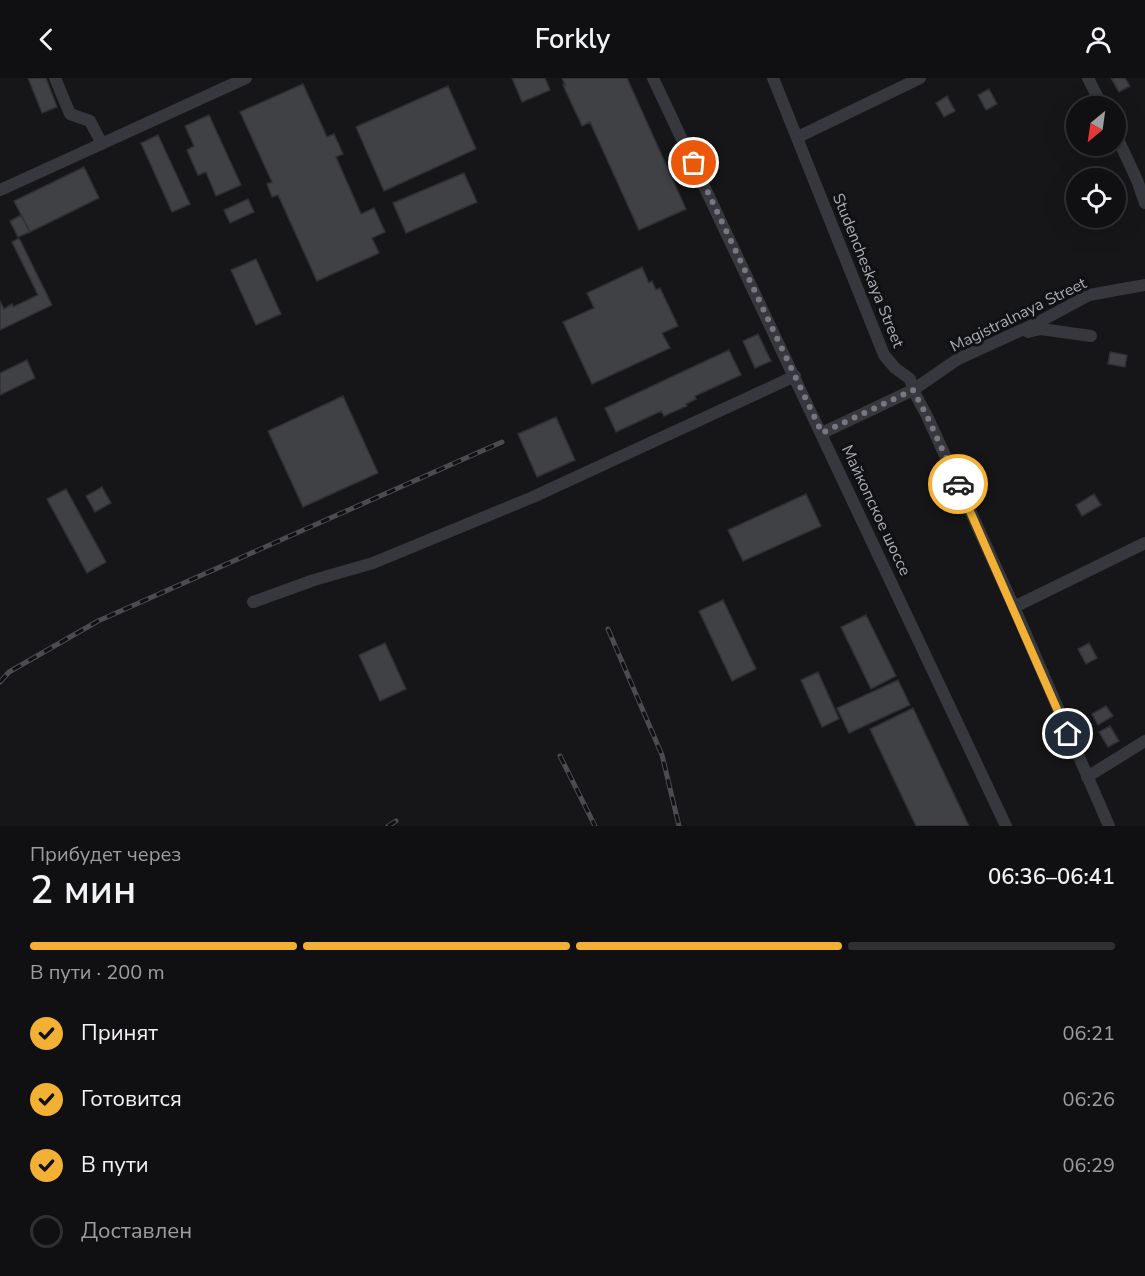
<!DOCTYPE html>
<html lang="ru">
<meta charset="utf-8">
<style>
body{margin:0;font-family:"Nunito Sans",sans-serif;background:#1e1e20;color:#f1f3f6;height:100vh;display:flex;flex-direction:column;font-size:22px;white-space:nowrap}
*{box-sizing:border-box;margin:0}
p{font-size:20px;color:#9c9d9f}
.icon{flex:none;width:33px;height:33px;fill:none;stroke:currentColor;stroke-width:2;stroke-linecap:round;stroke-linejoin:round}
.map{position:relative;height:748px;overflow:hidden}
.side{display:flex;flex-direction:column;background:#101012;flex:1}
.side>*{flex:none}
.needle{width:39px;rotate:209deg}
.controls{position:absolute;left:1066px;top:18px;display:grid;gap:12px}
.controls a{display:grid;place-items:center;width:60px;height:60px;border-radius:50%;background:#101012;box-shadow:0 6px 24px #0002,0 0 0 2px #303032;font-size:30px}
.pin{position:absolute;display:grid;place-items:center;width:51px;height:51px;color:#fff;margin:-26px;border:3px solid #fff;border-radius:50%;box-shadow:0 2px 6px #0007}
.courier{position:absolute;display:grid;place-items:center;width:60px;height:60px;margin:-30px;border:4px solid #f2b134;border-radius:50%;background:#fff;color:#222;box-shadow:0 2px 8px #0007}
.head em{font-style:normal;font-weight:600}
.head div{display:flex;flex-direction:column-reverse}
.head{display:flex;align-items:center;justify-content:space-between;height:102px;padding:0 30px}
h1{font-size:39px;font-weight:600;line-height:45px}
.bar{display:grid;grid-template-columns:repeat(4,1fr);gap:9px 6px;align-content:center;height:72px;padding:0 30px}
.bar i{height:8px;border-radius:4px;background:#303032}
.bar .on{background:#f2b134}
.bar p{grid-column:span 4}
ol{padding:0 30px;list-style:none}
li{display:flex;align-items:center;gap:18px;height:66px}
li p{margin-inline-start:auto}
li .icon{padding:6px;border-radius:50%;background:#f2b134;color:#111;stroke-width:4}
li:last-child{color:#9c9d9f}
li i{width:33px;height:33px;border:3px solid #303032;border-radius:50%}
header{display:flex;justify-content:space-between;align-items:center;height:78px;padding:0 30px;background:#101012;font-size:27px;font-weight:600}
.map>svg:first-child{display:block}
.building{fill:#404145;stroke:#303034;stroke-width:1.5}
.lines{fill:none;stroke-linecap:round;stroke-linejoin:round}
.minor{stroke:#37383d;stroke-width:12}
.rail-casing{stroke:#4a4c52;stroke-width:5}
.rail{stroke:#111113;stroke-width:3;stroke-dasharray:9;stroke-linecap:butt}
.done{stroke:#757880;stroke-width:6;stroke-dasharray:0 10.8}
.route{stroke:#f2b134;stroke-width:8}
.labels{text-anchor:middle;stroke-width:6;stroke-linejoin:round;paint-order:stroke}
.street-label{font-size:16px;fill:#a8adb8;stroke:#111113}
</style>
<header><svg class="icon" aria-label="back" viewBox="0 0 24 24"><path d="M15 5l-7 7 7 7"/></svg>Forkly<svg class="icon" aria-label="person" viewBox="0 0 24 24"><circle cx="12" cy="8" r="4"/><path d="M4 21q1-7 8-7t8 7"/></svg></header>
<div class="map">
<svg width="1145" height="748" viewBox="0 0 1145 748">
<rect width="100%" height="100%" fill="#161618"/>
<!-- building -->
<path class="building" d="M28 0H46L57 29 42 35Z
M512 0H545L550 12 522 24Z
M562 0H627L686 131 639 152 590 44 582 48 563 7H565Z
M1111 0H1125L1130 8 1119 14Z
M303 6 327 59 334 56 343 76 336 79 361 136 374 130 385 154 372 160 379 175 317 203 278 117 272 119 267 106 272 104 240 34Z
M448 8 476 71 384 113 356 49Z
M989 11 997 26 986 32 978 17Z
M947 18 955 33 944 39 936 25Z
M209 37 241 107 216 118 206 94 198 97 187 72 194 68 185 48Z
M158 57 190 126 172 134 141 65Z
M84 89 99 120 30 154 14 123Z
M464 95 477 124 406 155 393 125Z
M248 121 254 134 230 145 224 132Z
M21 137 30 154 18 159 10 143Z
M19 160 52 227 0 252V223L4 231 12 226 13 229 38 217 12 164Z
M256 181 281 236 256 247 231 192Z
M642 189 649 205 652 203 656 212 660 210 678 248 662 255 670 270 592 306 563 244 594 230 587 215Z
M758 256 771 283 755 290 743 263Z
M729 272 741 297 695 318 696 321 686 326 687 328 664 338 661 333 616 354 605 330Z
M1110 274 1127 277 1125 289 1108 286Z
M27 282 35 300 0 317V295Z
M343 318 378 395 303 429 268 353Z
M556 339 575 382 537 399 518 356Z
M102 409 111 425 95 434 86 418Z
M66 411 106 484 87 495 47 421Z
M806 416 821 448 743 483 728 452Z
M1094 416 1101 427 1082 438 1076 427Z
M723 522 756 591 732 603 699 533Z
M866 537 896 598 871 611 841 549Z
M385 565 406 611 380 623 359 577Z
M1089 565 1097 580 1086 586 1078 571Z
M818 594 839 641 822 649 801 602Z
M898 602 910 627 849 655 837 630Z
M1106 628 1113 638 1098 647 1092 636Z
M913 630 969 748H916L870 651Z
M1110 648 1119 663 1108 669 1099 654Z"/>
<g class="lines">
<!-- minor -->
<path class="minor" d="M55 0 70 36 90 43 102 66
M653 0 1006 748
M773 0 884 277 895 290 910 301 913 312 927 338 1014 529 1109 748
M1088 0 1102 28
M1116 57 1137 102 1145 125
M798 59 920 0
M0 112 246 0
M1028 254 1041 251 1091 258
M822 355 913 312 958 281 1037 245 1089 217 1145 207
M253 524 314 502 373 485 533 419 795 298
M1014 529 1145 465
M1087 699 1145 663"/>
<defs>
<path id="rail" d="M608 551 662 677 679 748
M0 604 9 594 98 543 502 364
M560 678 595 748
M388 748 396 743"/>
</defs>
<!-- rail casing -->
<use href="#rail" class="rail-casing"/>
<!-- rail -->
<use href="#rail" class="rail"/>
</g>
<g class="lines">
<!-- done -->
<path class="done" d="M694 85 822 355 913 312 927 338 958 406"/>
<!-- route -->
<path class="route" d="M958 406 1068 656"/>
</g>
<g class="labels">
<!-- street labels -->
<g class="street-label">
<text transform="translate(869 192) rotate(68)" y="6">Studencheskaya Street</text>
<text transform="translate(1018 236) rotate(-26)" y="6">Magistralnaya Street</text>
<text transform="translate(877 432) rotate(65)" y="6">Майкопское шоссе</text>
</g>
</g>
</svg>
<div class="controls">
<a><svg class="needle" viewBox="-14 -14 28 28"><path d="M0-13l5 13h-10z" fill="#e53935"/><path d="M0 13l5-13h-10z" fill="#9c9d9f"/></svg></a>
<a><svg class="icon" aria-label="locate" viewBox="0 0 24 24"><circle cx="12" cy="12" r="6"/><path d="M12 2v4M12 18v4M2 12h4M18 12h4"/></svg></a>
</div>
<div class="pin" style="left:694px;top:85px;background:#ea580c"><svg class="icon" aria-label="bag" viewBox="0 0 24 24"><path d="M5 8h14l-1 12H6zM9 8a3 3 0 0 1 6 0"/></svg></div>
<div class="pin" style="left:1068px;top:656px;background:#1f2937"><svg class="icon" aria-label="home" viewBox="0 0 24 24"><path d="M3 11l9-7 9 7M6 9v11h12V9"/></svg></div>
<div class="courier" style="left:958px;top:406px"><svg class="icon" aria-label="car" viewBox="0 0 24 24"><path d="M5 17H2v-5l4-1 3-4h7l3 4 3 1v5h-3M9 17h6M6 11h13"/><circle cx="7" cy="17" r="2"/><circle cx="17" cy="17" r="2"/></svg></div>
</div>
<section class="side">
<div class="head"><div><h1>2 мин</h1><p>Прибудет через</p></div><em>06:36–06:41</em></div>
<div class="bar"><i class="on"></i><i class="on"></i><i class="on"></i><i></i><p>В пути · 200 m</p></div>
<ol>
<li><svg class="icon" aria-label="check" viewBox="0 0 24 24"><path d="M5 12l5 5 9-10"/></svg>Принят<p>06:21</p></li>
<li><svg class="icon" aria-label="check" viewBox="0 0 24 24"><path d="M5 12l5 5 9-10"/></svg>Готовится<p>06:26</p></li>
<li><svg class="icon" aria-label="check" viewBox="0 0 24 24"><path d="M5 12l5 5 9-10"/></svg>В пути<p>06:29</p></li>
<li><i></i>Доставлен</li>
</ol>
</section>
